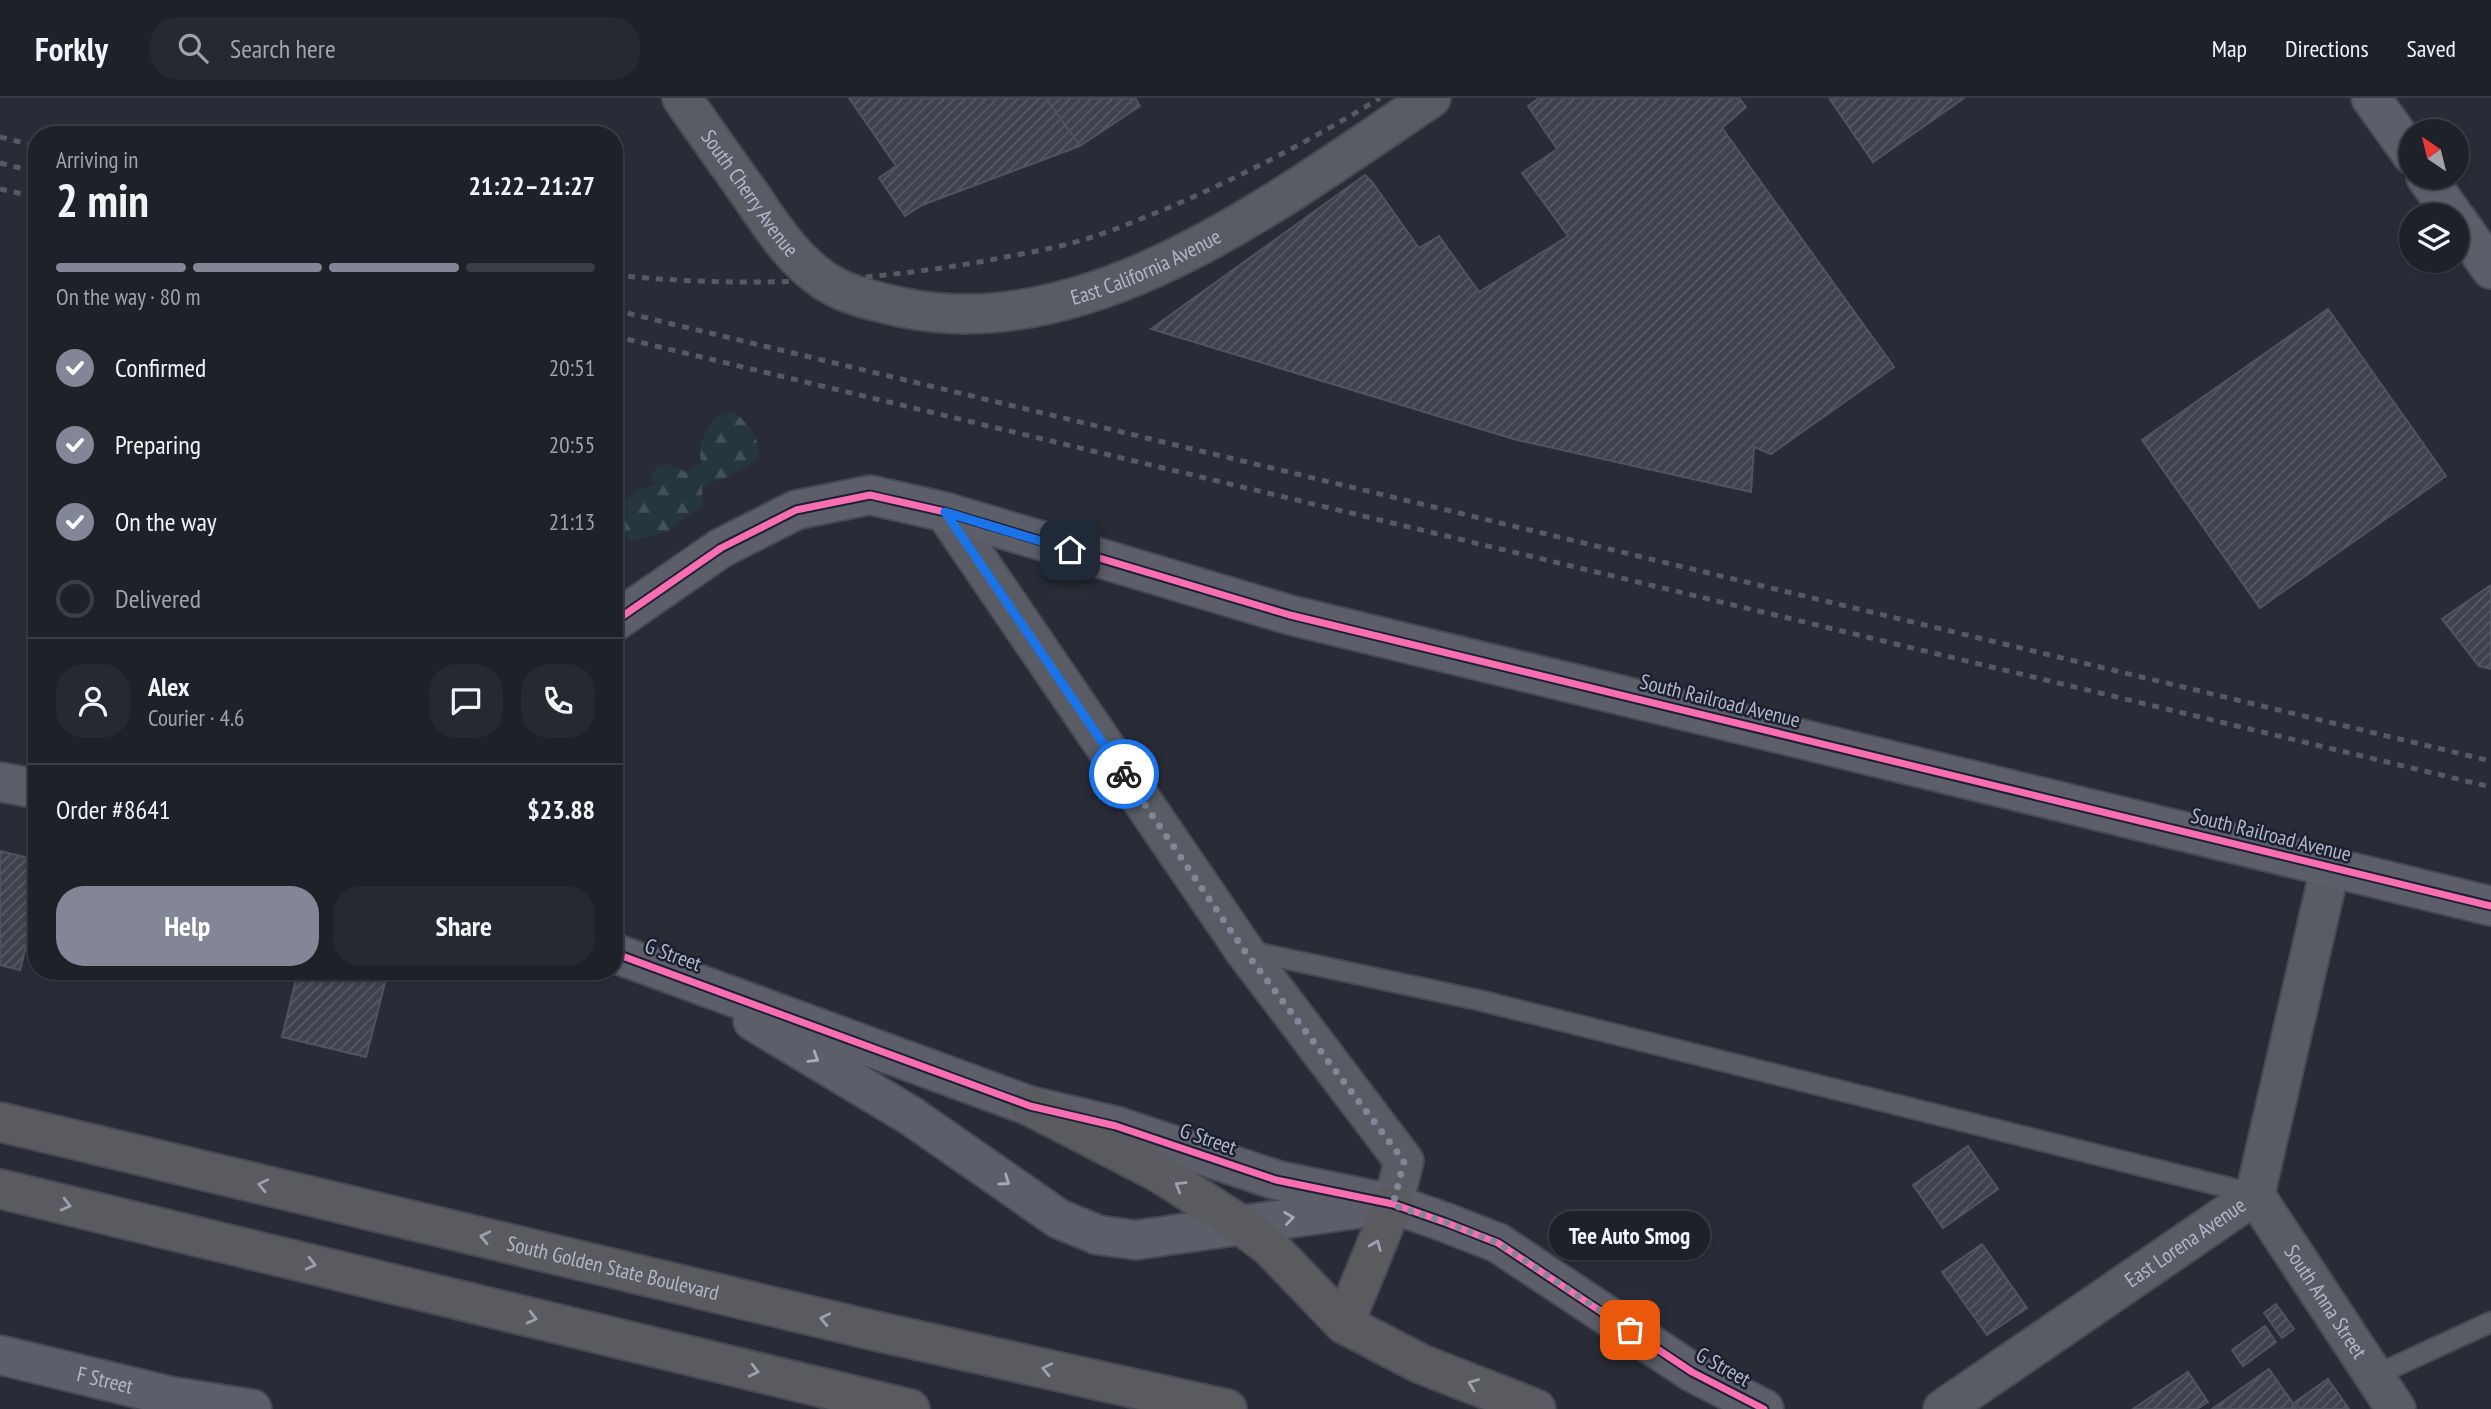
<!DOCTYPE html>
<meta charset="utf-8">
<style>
body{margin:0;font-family:"PT Sans Narrow",sans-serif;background:#272931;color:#f1f3f6;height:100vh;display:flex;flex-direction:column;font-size:26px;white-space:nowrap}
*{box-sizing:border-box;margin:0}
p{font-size:23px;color:#a1a3a8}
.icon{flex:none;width:38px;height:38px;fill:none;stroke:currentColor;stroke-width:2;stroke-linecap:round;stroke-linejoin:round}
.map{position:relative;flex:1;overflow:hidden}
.details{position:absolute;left:28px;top:28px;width:595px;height:854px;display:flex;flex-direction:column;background:#1f2129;border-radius:28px;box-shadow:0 2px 5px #0004,0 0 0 2px #3c3e46}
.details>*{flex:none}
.needle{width:46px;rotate:325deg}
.buttons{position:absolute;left:2399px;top:21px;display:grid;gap:14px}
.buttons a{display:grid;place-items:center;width:70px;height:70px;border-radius:50%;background:#1f2129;box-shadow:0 2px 5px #0004,0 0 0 2px #3c3e46;font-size:35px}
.pin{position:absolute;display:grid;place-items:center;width:60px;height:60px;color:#fff;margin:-30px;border-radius:14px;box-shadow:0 4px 10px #0006}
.courier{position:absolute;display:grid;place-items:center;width:70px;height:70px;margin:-35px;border:5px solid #1a73e8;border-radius:50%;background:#fff;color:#222;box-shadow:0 2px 9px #0007}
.bubble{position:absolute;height:49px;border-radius:24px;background:#1f2129;box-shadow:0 2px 5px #0004,0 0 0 2px #3c3e46;font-size:23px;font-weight:700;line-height:49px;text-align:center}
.overview em{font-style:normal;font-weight:700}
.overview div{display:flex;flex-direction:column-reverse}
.overview{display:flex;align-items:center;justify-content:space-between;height:119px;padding:0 28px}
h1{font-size:46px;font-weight:700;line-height:52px}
.bar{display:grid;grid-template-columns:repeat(4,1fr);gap:10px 7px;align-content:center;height:84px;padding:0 28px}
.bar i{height:9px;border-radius:5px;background:#3c3e46}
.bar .active{background:#828696}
.bar p{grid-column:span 4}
.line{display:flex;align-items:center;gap:18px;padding:0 28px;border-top:2px solid #3c3e46}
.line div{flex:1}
.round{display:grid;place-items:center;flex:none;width:74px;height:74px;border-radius:28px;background:#272931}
ol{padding:0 28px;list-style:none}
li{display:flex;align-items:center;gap:21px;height:77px}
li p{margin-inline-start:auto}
li .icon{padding:7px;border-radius:50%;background:#828696;color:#fff;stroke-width:4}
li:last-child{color:#a1a3a8}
li i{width:38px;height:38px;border:4px solid #3c3e46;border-radius:50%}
.button{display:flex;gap:14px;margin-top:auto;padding:14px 28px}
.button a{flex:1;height:80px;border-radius:28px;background:#828696;color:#fff;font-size:28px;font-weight:700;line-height:80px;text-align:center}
.button a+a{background:#272931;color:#f1f3f6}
header{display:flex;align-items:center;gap:42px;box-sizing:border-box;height:98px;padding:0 35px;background:#1f2129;border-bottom:2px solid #3c3e46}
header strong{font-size:33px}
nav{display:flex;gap:38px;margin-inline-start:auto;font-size:24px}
.search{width:490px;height:63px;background:#272931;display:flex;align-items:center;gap:18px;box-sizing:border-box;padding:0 24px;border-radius:28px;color:#a1a3a8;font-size:26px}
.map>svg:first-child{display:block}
.forest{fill:url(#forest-firs)}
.building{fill:url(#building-hatch);stroke:#51545f;stroke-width:2}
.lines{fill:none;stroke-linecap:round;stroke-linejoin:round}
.lane-casing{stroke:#464951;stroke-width:23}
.street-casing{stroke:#464951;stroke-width:42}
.secondary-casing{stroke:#464954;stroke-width:42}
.highway-casing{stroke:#464853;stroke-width:42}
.lane{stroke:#595c65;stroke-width:19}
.street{stroke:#595c65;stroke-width:38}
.secondary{stroke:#5c5f6a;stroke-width:38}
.highway{stroke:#595b5e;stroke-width:38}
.rail{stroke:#575a62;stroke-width:5;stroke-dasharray:7 7;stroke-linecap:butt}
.cycleway-casing{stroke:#1c2132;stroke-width:11}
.cycleway{stroke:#f96db3;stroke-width:7}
.oneway{stroke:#a5aabb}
.oneway2{stroke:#9ca0ae}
.done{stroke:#828696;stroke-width:7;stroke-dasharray:0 12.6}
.route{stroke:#1a73e8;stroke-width:9}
.labels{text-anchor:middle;stroke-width:5;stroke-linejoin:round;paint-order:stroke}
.street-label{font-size:21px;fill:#b2b7c9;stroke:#1c2132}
</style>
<header>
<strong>Forkly</strong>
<div class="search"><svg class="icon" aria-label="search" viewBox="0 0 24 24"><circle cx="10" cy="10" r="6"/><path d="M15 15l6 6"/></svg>Search here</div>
<nav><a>Map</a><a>Directions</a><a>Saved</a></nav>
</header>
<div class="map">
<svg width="2491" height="1311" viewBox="0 0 2491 1311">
<defs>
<pattern id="forest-firs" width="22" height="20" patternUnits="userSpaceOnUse" patternTransform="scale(1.75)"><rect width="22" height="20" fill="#26363d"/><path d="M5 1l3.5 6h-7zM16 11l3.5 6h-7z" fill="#435158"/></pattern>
<pattern id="building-hatch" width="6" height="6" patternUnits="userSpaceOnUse" patternTransform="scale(1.75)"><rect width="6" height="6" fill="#3f424d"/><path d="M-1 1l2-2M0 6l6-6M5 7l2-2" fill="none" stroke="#585b65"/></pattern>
</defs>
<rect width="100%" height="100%" fill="#292c37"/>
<!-- forest -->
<path class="forest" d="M733 313C749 326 763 341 756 363L718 384 711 380 709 386 702 389 703 407 667 434 632 443 614 429 618 406 646 389 656 387 650 377 658 368 669 366 686 374 695 366 702 368C697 344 703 339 716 318Z"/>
<!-- building -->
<path class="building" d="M849 0H1046L1080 48 922 107 905 118 879 80 896 68Z
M1046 0H1135L1140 8 1080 48Z
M1539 0H1739L1746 9 1722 30 1894 269 1771 356 1754 349 1751 394 1517 342 1151 231 1365 77 1372 84 1419 150 1439 138 1479 194 1568 138 1522 75 1557 51 1528 8Z
M1829 0H1964L1873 64Z
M2328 211 2446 378 2260 510 2142 342Z
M2491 487V571L2479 568 2442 521Z
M0 753 37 762V805L20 872 0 867Z
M298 873H388L366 959 282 939Z
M1968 1048 1998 1091 1943 1130 1913 1087Z
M1982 1146 2027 1210 1987 1237 1942 1174Z
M2276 1206 2294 1231 2282 1240 2264 1215Z
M2265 1228 2276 1244 2243 1268 2232 1252Z
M2269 1271 2297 1311H2212Z
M2188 1274 2208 1304 2197 1311H2133Z
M2328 1281 2349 1311H2300L2295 1304Z"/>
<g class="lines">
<defs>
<path id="lane" d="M1249 853 1478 902 2254 1096
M2374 1278 2491 1224"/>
<g id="street">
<path id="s1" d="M682 0C704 32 727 64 749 95 771 127 792 161 825 183 847 198 878 204 905 210 1092 248 1284 98 1431 0"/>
<path d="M945 414 1244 852 1404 1063 1393 1106"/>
<path id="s2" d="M2255 1097 2396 1311"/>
<path id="s3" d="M1943 1311 2255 1097 2330 770"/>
</g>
<g id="secondary">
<path d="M2371 0 2412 57"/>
<path d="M2426 79 2453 117"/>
<path d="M2457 122 2491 171"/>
<path d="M614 524 721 450 796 412 870 397 945 414 1290 517 2491 808"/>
<path d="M0 684 37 691"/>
<path d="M614 855 1030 1008 1116 1028 1276 1082 1393 1106 1447 1125 1498 1145 1692 1274 1764 1311"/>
<path d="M753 923 911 1018 1059 1121 1098 1137 1136 1142 1363 1110"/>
<path id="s4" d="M0 1257 169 1298 252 1311"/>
</g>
<g id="highway">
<path d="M1030 1008 1158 1074 1241 1127 1270 1149 1344 1226"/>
<path id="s5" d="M0 1024 871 1232 1227 1311"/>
<path d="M0 1091 910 1311"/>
<path d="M1393 1106 1344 1226 1421 1266 1536 1311"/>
</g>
</defs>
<!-- lane casing -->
<use href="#lane" class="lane-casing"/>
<!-- street casing -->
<use href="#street" class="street-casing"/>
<!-- secondary casing -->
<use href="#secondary" class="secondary-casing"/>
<!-- highway casing -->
<use href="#highway" class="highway-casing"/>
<!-- lane -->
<use href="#lane" class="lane"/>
<!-- street -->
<use href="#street" class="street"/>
<!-- secondary -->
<use href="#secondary" class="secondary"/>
<!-- highway -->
<use href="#highway" class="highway"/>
<!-- rail -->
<path class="rail" d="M0 39 37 48
M0 65 37 74
M0 91 37 99
M614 177C740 190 860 185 985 163 1019 156 1055 151 1089 140 1116 132 1142 120 1168 110 1242 78 1312 42 1380 0
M614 212 2491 663
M614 238 2491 689"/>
<defs>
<path id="cycleway" d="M614 524 721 450 796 412 870 397 945 414 1290 517 2491 808
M614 855 1030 1008 1116 1028 1276 1082 1393 1106 1447 1125 1498 1145 1692 1274 1764 1311"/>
</defs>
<!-- cycleway casing -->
<use href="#cycleway" class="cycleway-casing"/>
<!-- cycleway -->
<use href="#cycleway" class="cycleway"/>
</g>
<!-- one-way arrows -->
<defs><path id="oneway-chevron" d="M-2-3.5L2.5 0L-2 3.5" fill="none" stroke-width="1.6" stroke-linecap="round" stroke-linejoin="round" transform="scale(1.75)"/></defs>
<g class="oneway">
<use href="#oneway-chevron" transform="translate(814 960) rotate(31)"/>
<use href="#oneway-chevron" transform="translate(1005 1083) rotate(35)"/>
<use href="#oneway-chevron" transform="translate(1289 1120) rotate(-8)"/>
</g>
<g class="oneway2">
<use href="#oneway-chevron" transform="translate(263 1087) rotate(-167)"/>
<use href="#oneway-chevron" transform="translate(1180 1088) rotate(-148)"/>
<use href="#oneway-chevron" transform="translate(66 1107) rotate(14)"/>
<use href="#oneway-chevron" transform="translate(485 1139) rotate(-167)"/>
<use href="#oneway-chevron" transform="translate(1376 1147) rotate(-68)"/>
<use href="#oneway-chevron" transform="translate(311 1166) rotate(14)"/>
<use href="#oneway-chevron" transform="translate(532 1220) rotate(14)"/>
<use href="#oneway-chevron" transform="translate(825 1221) rotate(-167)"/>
<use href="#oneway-chevron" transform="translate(1047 1271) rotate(-167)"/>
<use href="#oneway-chevron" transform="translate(754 1273) rotate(14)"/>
<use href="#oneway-chevron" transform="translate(1473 1286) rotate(-159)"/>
</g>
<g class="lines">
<!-- done -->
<path class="done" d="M1124 676 1244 852 1404 1063 1393 1107 1447 1125 1498 1145 1630 1232"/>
<!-- route -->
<path class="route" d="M1070 452 945 414 1124 676"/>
</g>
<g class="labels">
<!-- street labels -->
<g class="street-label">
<text dy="7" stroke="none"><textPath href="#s1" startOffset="117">South Cherry Avenue</textPath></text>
<text dy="7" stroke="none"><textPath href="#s1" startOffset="567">East California Avenue</textPath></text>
<text transform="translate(1720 603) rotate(14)" y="7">South Railroad Avenue</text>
<text transform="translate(2271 737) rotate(14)" y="7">South Railroad Avenue</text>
<text transform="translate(673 857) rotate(20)" y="7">G Street</text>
<text transform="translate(1208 1041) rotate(19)" y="7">G Street</text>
<text dy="7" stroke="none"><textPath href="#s3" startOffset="294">East Lorena Avenue</textPath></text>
<text dy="7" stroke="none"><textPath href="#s5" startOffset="630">South Golden State Boulevard</textPath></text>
<text dy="7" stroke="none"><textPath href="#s2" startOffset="128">South Anna Street</textPath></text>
<text transform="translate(1723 1269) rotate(29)" y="7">G Street</text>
<text dy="7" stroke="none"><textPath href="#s4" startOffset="108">F Street</textPath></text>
</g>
</g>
</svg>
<div class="buttons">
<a><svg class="needle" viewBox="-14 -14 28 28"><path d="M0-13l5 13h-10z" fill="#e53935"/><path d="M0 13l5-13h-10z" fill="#a1a3a8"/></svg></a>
<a><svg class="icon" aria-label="layers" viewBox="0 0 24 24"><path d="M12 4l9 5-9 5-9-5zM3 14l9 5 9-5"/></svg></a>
</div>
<div class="pin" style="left:1630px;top:1232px;background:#ea580c"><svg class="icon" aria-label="bag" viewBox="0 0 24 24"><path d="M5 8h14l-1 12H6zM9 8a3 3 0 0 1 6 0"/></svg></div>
<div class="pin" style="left:1070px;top:452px;background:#1f2937"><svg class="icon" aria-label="home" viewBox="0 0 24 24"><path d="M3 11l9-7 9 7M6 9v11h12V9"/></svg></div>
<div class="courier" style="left:1124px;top:676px"><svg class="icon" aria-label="bike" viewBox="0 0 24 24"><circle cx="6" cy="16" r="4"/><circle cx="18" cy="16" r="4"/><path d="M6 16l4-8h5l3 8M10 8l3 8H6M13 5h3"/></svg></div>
<div class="bubble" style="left:1549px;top:1113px;width:161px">Tee Auto Smog</div>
<section class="details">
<div class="overview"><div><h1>2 min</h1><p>Arriving in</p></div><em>21:22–21:27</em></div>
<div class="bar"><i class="active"></i><i class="active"></i><i class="active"></i><i></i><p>On the way · 80 m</p></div>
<ol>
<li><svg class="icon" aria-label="check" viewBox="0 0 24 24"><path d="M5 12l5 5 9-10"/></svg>Confirmed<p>20:51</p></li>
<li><svg class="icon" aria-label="check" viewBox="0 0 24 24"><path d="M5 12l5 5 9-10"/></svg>Preparing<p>20:55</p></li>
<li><svg class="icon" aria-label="check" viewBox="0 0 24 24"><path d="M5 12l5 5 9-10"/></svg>On the way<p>21:13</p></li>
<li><i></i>Delivered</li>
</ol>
<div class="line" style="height:126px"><a class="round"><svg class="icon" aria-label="person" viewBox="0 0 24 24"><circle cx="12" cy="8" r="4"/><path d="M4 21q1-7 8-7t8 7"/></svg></a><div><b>Alex</b><p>Courier · 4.6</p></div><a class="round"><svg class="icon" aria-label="chat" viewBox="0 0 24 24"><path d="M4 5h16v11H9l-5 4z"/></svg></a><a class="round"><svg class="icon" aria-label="phone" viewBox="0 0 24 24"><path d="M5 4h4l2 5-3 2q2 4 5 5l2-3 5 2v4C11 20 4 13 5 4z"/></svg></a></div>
<div class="line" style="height:91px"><div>Order #8641</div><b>$23.88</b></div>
<div class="button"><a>Help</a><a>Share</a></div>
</section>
</div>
